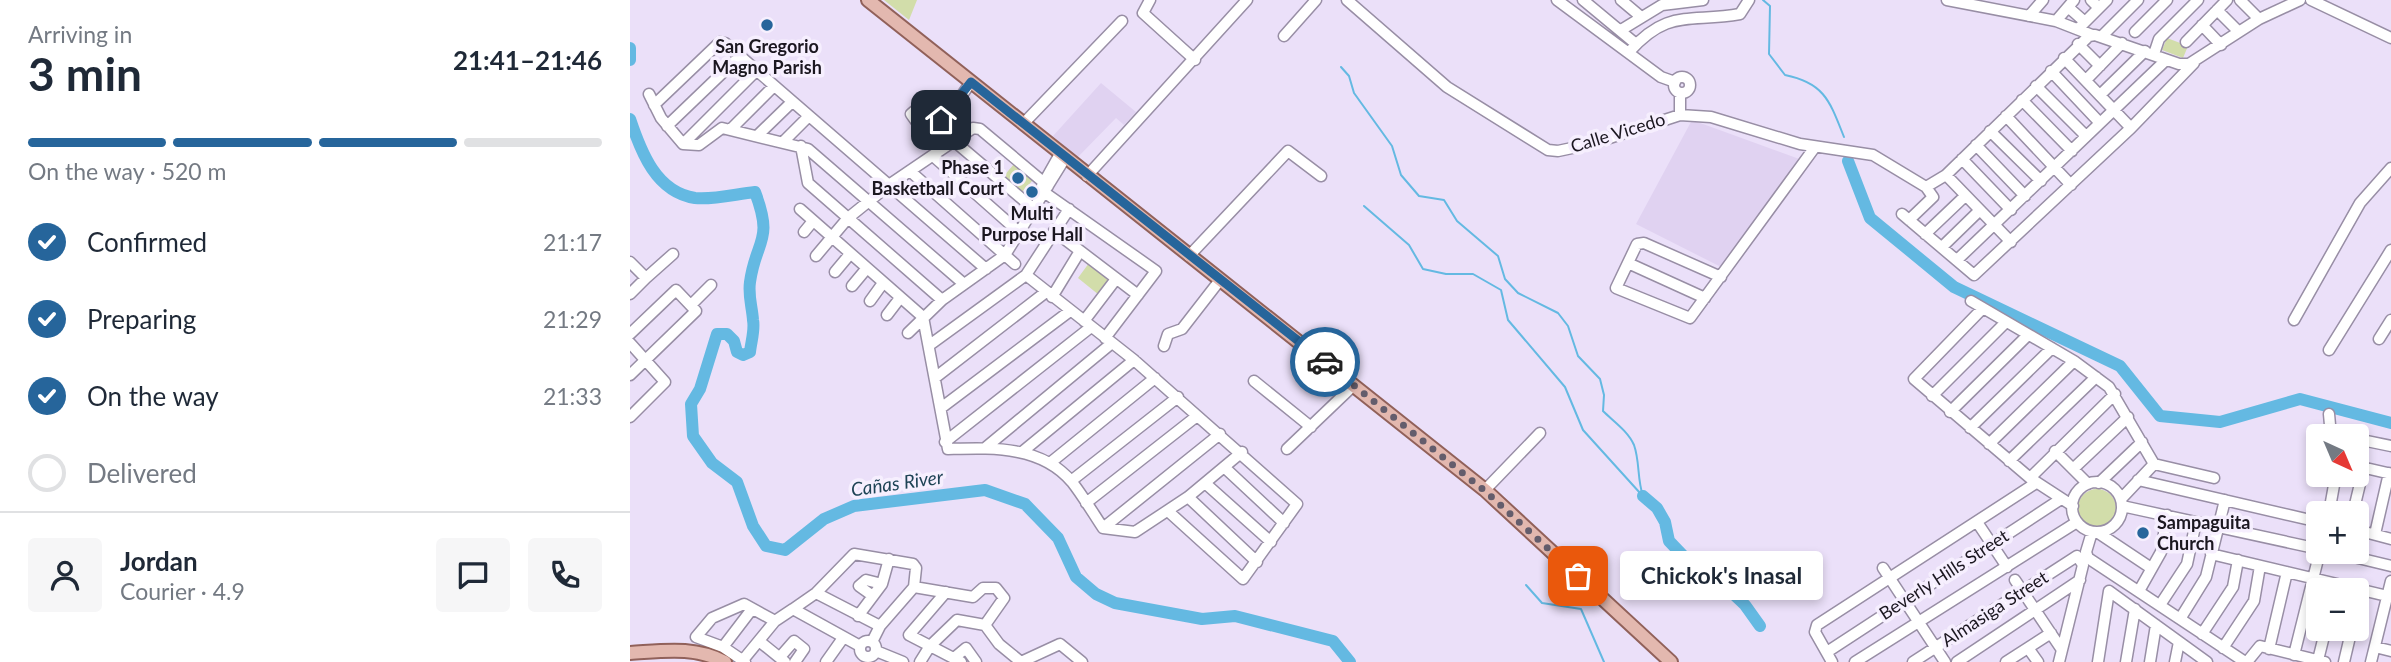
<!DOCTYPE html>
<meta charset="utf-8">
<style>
body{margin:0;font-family:Lato,sans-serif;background:#f6f6f7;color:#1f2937;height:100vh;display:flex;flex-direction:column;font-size:26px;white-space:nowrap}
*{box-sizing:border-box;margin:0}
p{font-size:23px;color:#747a83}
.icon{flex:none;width:38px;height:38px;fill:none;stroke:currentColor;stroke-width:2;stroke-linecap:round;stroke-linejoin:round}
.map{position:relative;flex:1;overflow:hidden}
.details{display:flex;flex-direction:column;background:#fff;width:630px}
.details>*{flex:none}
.needle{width:46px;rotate:136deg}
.tools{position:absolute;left:1676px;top:424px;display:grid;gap:14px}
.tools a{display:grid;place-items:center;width:63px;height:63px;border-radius:7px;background:#fff;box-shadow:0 4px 10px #0003;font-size:35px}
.pin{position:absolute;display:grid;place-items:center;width:60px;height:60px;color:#fff;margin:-30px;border-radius:14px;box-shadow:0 4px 10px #0006}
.courier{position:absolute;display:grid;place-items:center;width:70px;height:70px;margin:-35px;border:5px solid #26659b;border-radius:50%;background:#fff;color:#222;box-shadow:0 2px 9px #0007}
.bubble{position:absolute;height:49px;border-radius:7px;background:#fff;box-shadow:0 4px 10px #0003;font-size:23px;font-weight:700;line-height:49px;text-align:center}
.overview em{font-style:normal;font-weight:700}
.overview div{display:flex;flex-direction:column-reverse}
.overview{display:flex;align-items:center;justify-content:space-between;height:119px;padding:0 28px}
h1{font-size:46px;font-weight:700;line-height:52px}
.bar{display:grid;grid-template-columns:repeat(4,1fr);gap:10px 7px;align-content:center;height:84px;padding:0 28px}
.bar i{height:9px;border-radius:5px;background:#e0e1e3}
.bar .current{background:#26659b}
.bar p{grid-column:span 4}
.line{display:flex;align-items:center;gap:18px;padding:0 28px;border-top:2px solid #e0e1e3}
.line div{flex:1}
.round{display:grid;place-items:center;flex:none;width:74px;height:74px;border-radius:7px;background:#f6f6f7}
ol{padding:0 28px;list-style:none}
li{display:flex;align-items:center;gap:21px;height:77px}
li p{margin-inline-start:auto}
li .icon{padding:7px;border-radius:50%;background:#26659b;color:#fff;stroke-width:4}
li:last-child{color:#747a83}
li i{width:38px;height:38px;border:4px solid #e0e1e3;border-radius:50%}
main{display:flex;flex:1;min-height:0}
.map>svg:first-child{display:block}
.built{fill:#e0d2f1}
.green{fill:#d2ddaa}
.water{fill:#64b9e2}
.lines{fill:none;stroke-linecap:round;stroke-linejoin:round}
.stream{stroke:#64b9e2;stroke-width:2}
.river{stroke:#64b9e2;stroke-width:12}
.minor-casing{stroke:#988ea5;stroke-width:13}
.major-casing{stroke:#91615a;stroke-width:16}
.minor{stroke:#fff;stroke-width:10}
.major{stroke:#e3b8af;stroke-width:12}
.done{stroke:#645d6c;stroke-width:7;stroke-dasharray:0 12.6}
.route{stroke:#26659b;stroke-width:9}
.poi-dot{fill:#26659b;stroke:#f6effe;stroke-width:2.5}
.labels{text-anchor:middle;stroke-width:7;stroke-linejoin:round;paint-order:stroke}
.poi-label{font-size:18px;font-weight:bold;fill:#1b1720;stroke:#f6effe}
.street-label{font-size:18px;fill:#1b1720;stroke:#f6effe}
.water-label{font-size:19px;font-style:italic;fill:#1e4355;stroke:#f6effe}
</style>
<main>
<section class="details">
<div class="overview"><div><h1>3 min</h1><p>Arriving in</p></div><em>21:41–21:46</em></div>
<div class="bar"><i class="current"></i><i class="current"></i><i class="current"></i><i></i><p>On the way · 520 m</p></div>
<ol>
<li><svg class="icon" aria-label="check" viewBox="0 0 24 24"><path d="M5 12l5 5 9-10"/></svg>Confirmed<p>21:17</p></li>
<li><svg class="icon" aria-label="check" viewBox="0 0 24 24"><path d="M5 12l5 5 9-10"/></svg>Preparing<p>21:29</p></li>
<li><svg class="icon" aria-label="check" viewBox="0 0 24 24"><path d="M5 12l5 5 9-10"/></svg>On the way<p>21:33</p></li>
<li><i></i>Delivered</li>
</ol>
<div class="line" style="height:126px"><a class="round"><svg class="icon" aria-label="person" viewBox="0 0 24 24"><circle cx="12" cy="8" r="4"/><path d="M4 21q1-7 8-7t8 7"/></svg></a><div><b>Jordan</b><p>Courier · 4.9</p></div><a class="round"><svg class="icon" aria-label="chat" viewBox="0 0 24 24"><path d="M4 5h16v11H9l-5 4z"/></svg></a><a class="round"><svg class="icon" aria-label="phone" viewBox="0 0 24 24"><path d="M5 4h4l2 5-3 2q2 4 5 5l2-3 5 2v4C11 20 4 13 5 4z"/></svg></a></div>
</section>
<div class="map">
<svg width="1761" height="662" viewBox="0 0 1761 662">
<rect width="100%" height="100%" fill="#ebe0f9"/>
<!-- built -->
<path class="built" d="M471 83 506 112 494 125 486 118 447 158 423 136Z
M1062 120 1172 160 1093 268 1006 224Z"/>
<!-- green -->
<path class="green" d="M254 0H287L279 20Z
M1537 38 1558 46 1553 58 1532 50Z
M384 164 403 180 391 193 373 177Z
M459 263 481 280 469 295 448 278Z
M1448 508a19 19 0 1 1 38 0a19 19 0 1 1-38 0Z"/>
<!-- water -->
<path class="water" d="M1014 584a8 8 0 1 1 16 0a8 8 0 1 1-16 0Z"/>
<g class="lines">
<!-- stream -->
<path class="stream" d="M1133 0 1140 6 1139 54 1155 75C1195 83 1200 102 1214 137
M711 67 719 76 724 93 762 146 771 175 789 196 814 200 827 221 868 256 875 279 888 293 928 313 938 326 948 356 970 379 974 395 973 411C983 421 998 431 1004 445 1010 462 1007 479 1013 496
M734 206 779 245 793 269 816 274H843L871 290 878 320 935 387 953 430 1010 493
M896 585 912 603 951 609 974 662"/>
<!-- river -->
<path class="river" d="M0 48V60
M0 119C11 152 26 192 65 198 83 200 106 194 125 192 144 242 126 239 120 282 118 296 122 306 123 320 125 330 121 342 120 352L113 355 107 352 104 341 97 334H87L70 389 61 404 63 436 82 463 107 482 123 526 136 546 155 550 194 519 224 506 355 490 395 504 428 538 446 577 466 594 485 603 572 619 605 616 703 641 720 662
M1218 161 1240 218 1324 287 1490 366 1530 416 1590 422 1670 399 1761 423
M1013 496 1027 508 1035 522 1039 541 1061 564 1097 588 1115 605 1130 626"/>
<defs>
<path id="minor" d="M520 0 513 13 565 60
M717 0 817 87 918 150 928 151 961 144 1050 115 1081 117 1170 144 1243 155 1296 187 1303 197 1279 220
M927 0 1031 77 1045 82
M953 0 1006 44
M991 0 1010 16
M1317 0 1426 21 1462 35
M1461 0 1469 8
M1610 0 1629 19
M1681 0 1761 38
M1438 7 1455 22
M1587 10 1609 32
M1399 16 1413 0
M1426 21 1444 0
M1572 25 1591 45
M1449 28 1477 0
M991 30 1032 5 1073 0
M1505 32 1537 0
M654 36 686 0
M1471 37 1508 0
M1556 42 1597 0
M1448 44 1470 66
M999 52C1038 8 1059 23 1110 14L1119 0
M1524 54 1529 39 1568 0
M1434 58 1501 128
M1421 71 1470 123
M1044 85a8 8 0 1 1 16 0a8 8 0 1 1-16 0Z
M1456 80 1492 43
M1406 86 1456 136
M19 94 31 118 53 144 69 145 92 128 178 149 334 284
M1470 95 1515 51
M1392 100 1442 151
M295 102 281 114 293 131 319 114 341 82
M24 105 90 42 95 43 356 269
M1050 115V93
M1376 116 1441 185
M393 124 492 21
M37 126 110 56
M101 129 144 86
M1360 131 1411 181
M128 135 162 102
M154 141 179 116
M324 141 404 209
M53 144 126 71
M1346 145 1395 196
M171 146 178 183 312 300
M303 156 390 233
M1332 159 1381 210
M281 172 385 264
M1316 175 1381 242
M457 176 617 0
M412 186 430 154
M1296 187 1316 175 1459 36 1465 35 1549 64H1559L1629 19 1670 0
M411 190 526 271 475 338
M170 209 293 317 318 449C361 448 411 445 442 482 453 496 463 513 473 528L505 532 558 497 612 452
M1272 214 1344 275 1501 128 1564 63
M424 231 508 295
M174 232 183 221
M1295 234 1335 196
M1312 247 1350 210
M186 256 218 218 259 185 343 128 350 129 418 186
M559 256 658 151 691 176
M1327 260 1536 60
M0 262 16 278 0 294
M998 263 1075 298
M205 272 220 254
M396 275 504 360 667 504 613 579 539 512
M1091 277 1014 243 1007 244 986 288 1060 318 1185 147
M16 278 43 254
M222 286 237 268
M422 297 450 251
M240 301 253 283
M1341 301 1444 361 1479 387 1524 464 1491 499
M61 305 81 285
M1353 308 1284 379 1400 478 1443 506
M257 315 270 298
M1664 320 1730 203 1761 168
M454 321 486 279
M278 333 312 300 375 255 435 158
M0 334 46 290 66 311 0 375
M1749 339 1761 320
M0 343 35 382 0 417
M301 344 396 275 439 209
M534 346 538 334 552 329 590 280
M1699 350 1761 250
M306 377 416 292
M624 381 681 427
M1302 396 1376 322
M311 408 440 311
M1320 412 1398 335
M1699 414 1701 436
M1340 428 1422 348
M1727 439 1761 446
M315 442 461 327
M1359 444 1444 361
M355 448 482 343
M657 449 724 385
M1425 451 1458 484
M392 452 504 360
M1379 461 1466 377
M420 463 525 378
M1524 464 1584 478
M1727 466 1761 474
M594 467 654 523
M1443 469 1498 417
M1400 478 1485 394
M1508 480 1689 522
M441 481 548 397
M1442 507a25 25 0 1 1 50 0a25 25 0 1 1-50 0Z
M575 483 641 542
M1469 483 1512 442
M855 490 910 433
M558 497 627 562
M456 503 567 416
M1492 506 1689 549
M1699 513 1706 474
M1723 513 1734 467
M1347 522 1377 567
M473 528 590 434
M1727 530 1761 539
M1462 532 1456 552 1458 558 1615 662
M1467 532 1521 568
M1745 534 1759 473
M1699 551 1761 566
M1581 554 1761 597
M1253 568 1315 662
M1385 580 1432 650
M284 587 343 597 353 588H366L374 598 355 625
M1509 591 1531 552 1537 515
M316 592 279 635 331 662
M186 593 250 626
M243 596 229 586 236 580 252 584
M1530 605 1557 564 1566 522
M163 609 186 593 224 554 283 564 286 568 284 587 250 626 242 642
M1727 609 1732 590
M228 616 252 584 259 559
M1550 619 1576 577 1595 500
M1572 634 1603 587 1608 560
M230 649a8 8 0 1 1 16 0a8 8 0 1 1-16 0Z
M129 641 155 662
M93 647 122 609
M1745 647 1761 651
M1398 648 1408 662
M1593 648 1624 601 1630 566
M1639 649 1657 572
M246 651 273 662
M1197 652 1431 499
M1664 655 1690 551
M150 657 164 641 174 649 165 662
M324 658 336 648 346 662
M113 660 145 621
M1688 660 1696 628
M115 662 93 647 66 637 82 618 114 604 145 621 163 609 230 646
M196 662 213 638
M290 662 300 646 327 620 355 625 369 644 391 662 430 644 452 662
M1202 662 1185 632 1187 625 1406 483
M1225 662 1447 522
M1283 662 1447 556 1453 565 1429 662
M1327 662 1450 580
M1376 662 1421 633
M1468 662 1479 591 1577 662
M1496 662 1505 609
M1520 662 1526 625
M1545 662 1549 642
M1617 662 1630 646 1695 662
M1714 662 1722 628
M1741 662 1761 581"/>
<path id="major" d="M238 0 855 490 1041 662
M0 653C34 651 64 646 95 662"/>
</defs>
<!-- minor casing -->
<use href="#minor" class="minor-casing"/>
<!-- major casing -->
<use href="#major" class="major-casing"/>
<!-- minor -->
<use href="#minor" class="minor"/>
<!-- major -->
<use href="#major" class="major"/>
</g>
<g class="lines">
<!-- done -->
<path class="done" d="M695 362 855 491 948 576"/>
<!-- route -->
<path class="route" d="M311 120 341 82 695 362"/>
</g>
<!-- markers -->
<g class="poi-dot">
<circle cx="137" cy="25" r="7"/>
<circle cx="388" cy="178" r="7"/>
<circle cx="402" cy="192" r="7"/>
<circle cx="1513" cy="533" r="7"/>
</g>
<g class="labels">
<!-- poi labels -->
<g class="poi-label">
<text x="137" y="53">San Gregorio<tspan x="137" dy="21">Magno Parish</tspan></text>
<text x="374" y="174" text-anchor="end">Phase 1<tspan x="374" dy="21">Basketball Court</tspan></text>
<text x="402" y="220">Multi<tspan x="402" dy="21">Purpose Hall</tspan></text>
<text x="1527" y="529" text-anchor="start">Sampaguita<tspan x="1527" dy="21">Church</tspan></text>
</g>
<!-- street labels -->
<g class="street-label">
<text transform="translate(988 133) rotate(-17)" y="6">Calle Vicedo</text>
<text transform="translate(1314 575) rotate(-33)" y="6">Beverly Hills Street</text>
<text transform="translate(1365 609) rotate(-33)" y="6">Almasiga Street</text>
</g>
<!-- water labels -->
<g class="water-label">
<text transform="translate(267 483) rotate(-8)" y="7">Cañas River</text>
</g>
</g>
</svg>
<div class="tools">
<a><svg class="needle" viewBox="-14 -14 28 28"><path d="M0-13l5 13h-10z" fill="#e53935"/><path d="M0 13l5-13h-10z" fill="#747a83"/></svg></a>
<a>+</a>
<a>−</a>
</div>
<div class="pin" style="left:948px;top:576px;background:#ea580c"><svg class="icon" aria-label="bag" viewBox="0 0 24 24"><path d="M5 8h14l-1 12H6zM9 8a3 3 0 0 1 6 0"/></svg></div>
<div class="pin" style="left:311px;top:120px;background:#1f2937"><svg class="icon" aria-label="home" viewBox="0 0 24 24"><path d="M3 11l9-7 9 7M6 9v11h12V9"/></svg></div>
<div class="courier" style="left:695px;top:362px"><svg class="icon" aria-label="car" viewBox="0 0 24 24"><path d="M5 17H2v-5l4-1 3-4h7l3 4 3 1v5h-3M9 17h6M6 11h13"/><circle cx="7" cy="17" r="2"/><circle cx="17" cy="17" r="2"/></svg></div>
<div class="bubble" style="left:990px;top:551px;width:203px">Chickok's Inasal</div>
</div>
</main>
